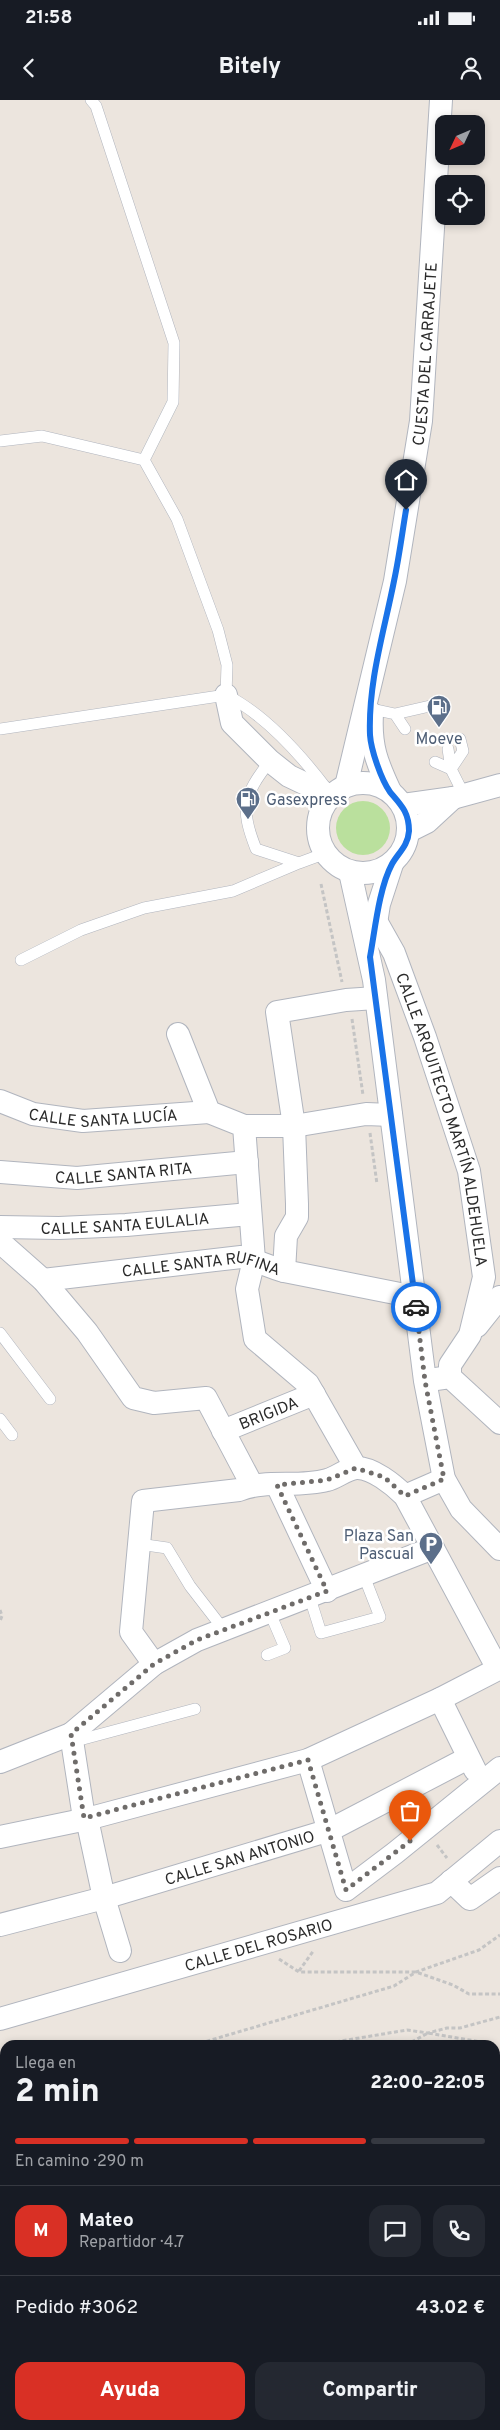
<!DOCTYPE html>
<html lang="es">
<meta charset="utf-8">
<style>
body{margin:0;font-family:Overpass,sans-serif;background:#242831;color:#f1f3f6;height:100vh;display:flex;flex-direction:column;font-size:19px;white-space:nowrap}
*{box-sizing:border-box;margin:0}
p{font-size:16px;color:#9ea1a6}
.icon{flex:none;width:28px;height:28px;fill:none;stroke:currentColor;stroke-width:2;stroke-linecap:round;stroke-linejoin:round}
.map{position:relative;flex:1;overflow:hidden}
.details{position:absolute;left:0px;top:1940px;width:500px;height:390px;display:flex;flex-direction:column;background:#171b24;border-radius:15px 15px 0 0;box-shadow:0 2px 8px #0003}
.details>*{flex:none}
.needle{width:32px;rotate:226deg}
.fabs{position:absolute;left:435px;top:15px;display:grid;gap:10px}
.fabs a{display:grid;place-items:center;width:50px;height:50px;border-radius:10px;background:#171b24;box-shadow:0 2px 8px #0003;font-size:25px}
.pin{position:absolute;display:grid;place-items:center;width:42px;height:42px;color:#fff;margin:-51px -21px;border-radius:50% 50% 50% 0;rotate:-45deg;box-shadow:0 0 5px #0007}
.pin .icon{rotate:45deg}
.courier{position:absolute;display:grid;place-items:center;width:50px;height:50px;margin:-25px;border:4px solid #1a73e8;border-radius:50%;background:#fff;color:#222;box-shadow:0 1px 6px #0007}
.head em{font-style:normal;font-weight:800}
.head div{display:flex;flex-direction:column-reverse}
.head{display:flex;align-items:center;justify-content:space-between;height:85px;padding:0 15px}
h1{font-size:32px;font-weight:800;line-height:38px}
.bar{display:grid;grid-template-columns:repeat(4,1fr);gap:8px 5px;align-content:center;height:60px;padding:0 15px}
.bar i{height:6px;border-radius:4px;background:#363941}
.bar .current{background:#d93025}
.bar p{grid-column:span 4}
.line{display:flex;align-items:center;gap:12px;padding:0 15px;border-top:1px solid #363941}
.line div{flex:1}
.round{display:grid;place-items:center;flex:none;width:52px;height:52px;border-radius:15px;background:#242831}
.primary-button{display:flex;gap:10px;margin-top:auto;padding:10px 15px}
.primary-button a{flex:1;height:58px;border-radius:15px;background:#d93025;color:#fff;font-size:20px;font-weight:800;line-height:58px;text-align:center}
.primary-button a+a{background:#242831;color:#f1f3f6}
.status{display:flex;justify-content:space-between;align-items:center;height:35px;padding:0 25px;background:#171b24;direction:ltr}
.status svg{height:14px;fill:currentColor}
header{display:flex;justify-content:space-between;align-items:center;height:65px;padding:0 15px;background:#171b24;font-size:22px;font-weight:800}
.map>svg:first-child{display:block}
.green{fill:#bae09d}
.plaza{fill:#dcd8d4}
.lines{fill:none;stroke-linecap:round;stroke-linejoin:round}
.lane-casing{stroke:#b1b5be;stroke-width:12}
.street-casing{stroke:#b1b5be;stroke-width:24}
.secondary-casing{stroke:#b1b5be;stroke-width:29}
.path{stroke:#c4c4c4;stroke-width:3;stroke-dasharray:4 2.5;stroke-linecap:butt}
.lane{stroke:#fff;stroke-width:11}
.street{stroke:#fff;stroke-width:22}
.secondary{stroke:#fff;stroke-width:28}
.done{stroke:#6f6c6a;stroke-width:5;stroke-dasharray:0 9}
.route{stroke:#1a73e8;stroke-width:6}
.labels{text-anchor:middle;stroke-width:5;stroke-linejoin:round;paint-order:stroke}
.street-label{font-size:16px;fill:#2b2b2b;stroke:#fff}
.service-label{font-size:16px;fill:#4e5e75;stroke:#fff}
</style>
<div class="status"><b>21:58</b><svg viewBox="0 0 49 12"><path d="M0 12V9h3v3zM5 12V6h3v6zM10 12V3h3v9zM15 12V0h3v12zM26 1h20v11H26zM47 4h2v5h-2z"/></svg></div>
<header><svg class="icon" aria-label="back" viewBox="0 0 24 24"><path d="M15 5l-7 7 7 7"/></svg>Bitely<svg class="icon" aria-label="person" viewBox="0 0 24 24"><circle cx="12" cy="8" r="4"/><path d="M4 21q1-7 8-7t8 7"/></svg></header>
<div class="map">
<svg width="500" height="2330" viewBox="0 0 500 2330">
<rect width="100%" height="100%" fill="#ece5de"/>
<!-- green -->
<path class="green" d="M336 728a27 27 0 1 1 54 0a27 27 0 1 1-54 0Z"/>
<!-- plaza -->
<path class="plaza" d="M5 2079V2145L0 2149V2080Z"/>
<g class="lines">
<defs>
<path id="lane" d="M91 0 96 6 174 243 173 302 144 360 177 419 218 530 227 565 226 595
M0 341 42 336 144 360
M372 609 395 614 430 606
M395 614 405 629
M0 629 226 595C264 614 300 654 326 688
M448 649 451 669
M270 661C243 696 240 708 256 749L299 763 326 753
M435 662 451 669 464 695
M451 669 463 651 460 639
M21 860 81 830 144 808 233 791 299 763
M0 1233 50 1299
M0 1319 12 1335
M139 1444 167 1448 190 1486 224 1530
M310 1498 321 1533 380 1517 364 1476
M267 1555 285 1548 270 1513
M72 1642 195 1609"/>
<g id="street">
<path d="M226 595 232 623 270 661 289 676 331 696"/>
<path d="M372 614C370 646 377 663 390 691"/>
<circle cx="363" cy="728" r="45"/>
<path id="s1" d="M346 686 395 481 421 321 441 0"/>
<path d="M403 705 453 698 500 685"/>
<path d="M409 731 427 722 453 698"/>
<path d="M350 772 374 880 425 1281 444 1379 461 1409 500 1449"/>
<path id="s2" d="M376 821 394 853 425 937 469 1071 484 1177 470 1235 450 1265V1277"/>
<path d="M374 836 379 804 392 764"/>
<path d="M178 934 209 1012 244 1026 254 1160 247 1189 255 1239 308 1284 356 1368"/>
<path id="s3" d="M0 1001 33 1014 83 1021 209 1012"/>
<path d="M244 1026H294L366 1014 391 1015"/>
<path id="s4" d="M0 1072 77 1078 247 1062"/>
<path id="s5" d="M0 1127 59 1128 126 1125 250 1114"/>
<path d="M0 1142 43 1180 87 1232 133 1298 154 1303 206 1298 252 1385"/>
<path d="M284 1171 286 1136 297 1117V1104L294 1026 277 912 346 900 376 898"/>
<path id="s6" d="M43 1180 241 1157C256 1160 269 1167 284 1171L415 1197"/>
<path d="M477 1226 500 1197"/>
<path d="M436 1279 450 1277 500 1323"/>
<path id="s7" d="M223 1331 314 1294"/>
<path d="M277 1385 327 1491"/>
<path d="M405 1396 444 1379"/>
<path d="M154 1564 131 1532 143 1401 239 1390C266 1379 298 1388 327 1380 336 1378 346 1369 356 1368 372 1367 394 1385 405 1396L498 1569"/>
<path d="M440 1599 475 1670"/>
<path d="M308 1660 346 1790 395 1753 500 1668"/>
<path d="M0 1662 71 1634"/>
<path d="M84 1718 71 1634 154 1564 197 1540 433 1448"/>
<path d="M87 1719 104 1798 120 1851"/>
<path d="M0 1737 87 1719 308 1660 440 1599 500 1568"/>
<path d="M451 1781 470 1799 500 1778"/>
<path id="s8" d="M0 1825 104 1798 330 1730 468 1658"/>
<path id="s9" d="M0 1919 437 1793 500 1741"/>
<path d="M495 2058 500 2054"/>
<path d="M495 2152 500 2156"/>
<path d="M495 2198 500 2190"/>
<path d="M0 2314 5 2315"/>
<path d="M158 2325 160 2330"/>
<path d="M266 2325 269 2330"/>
<path d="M384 2330 388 2325"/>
</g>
<path id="secondary" d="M495 1969 500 1967
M0 2168 5 2164"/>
</defs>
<!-- lane casing -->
<use href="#lane" class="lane-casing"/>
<!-- street casing -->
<use href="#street" class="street-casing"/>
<!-- secondary casing -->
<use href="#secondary" class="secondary-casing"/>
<!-- path -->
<path class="path" d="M321 784 342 882
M352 919 363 995
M370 1033 377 1084
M0 1510 2 1516 0 1521
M437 1745 447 1758
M279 1859 299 1872H416L453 1885 469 1894H500
M299 1871 314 1850
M194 1945 394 1886 416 1872 479 1850 500 1835
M317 1945 407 1930 428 1933 447 1928H460L500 1917
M406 1945 428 1933 493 1944
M0 2000 5 1999
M0 2082H5
M0 2107H5
M0 2136 5 2132
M0 2197 5 2193"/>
<!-- lane -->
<use href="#lane" class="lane"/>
<!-- street -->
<use href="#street" class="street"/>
<!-- secondary -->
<use href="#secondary" class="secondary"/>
</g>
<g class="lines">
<!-- done -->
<path class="done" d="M410 1741 346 1790 308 1660 84 1718 71 1634 154 1564 197 1540 327 1491 277 1385 327 1380 356 1368 384 1377 405 1396 444 1379 425 1281 416 1207"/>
<!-- route -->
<path class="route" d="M406 410C402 434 399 458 394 481 384 532 368 582 370 635 371 650 381 679 390 692 401 705 409 712 409 731 408 746 398 753 392 764 379 788 375 830 370 857L416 1207"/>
</g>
<!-- icons -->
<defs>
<symbol id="fuel-pin" viewBox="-11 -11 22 30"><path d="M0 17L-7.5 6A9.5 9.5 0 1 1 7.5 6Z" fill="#5c6f8a" stroke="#fff"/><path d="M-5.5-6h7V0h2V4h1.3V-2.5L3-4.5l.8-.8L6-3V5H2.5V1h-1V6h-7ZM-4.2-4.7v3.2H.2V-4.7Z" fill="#fff"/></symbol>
<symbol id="parking-pin" viewBox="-11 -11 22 30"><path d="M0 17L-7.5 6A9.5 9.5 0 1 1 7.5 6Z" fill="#5c6f8a" stroke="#fff"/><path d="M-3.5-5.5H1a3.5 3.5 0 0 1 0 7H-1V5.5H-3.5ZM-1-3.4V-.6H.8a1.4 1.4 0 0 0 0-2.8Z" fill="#fff"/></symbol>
</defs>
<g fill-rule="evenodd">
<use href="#fuel-pin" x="425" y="593" width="28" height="38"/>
<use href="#fuel-pin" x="234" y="685" width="28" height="38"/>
<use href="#parking-pin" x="417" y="1430" width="28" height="38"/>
</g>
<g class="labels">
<!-- street labels -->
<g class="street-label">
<text dy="6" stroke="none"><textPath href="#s1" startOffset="440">CUESTA DEL CARRAJETE</textPath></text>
<text dy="6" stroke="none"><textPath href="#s3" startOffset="106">CALLE SANTA LUCÍA</textPath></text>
<text dy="6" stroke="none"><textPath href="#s2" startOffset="211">CALLE ARQUITECTO MARTÍN ALDEHUELA</textPath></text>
<text dy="6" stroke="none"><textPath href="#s4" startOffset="124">CALLE SANTA RITA</textPath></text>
<text dy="6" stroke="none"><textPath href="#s5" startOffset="125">CALLE SANTA EULALIA</textPath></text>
<text dy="6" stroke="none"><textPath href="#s6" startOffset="160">CALLE SANTA RUFINA</textPath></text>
<text dy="6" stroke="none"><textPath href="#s7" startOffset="49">BRIGIDA</textPath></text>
<text dy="6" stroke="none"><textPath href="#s8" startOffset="249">CALLE SAN ANTONIO</textPath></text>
<text dy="6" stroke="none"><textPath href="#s9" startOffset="269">CALLE DEL ROSARIO</textPath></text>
</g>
<!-- service labels -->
<g class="service-label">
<text x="439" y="644">Moeve</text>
<text x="266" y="705" text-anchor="start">Gasexpress</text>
<text x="414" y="1441" text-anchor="end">Plaza San<tspan x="414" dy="18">Pascual</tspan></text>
</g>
</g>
</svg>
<div class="fabs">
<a><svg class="needle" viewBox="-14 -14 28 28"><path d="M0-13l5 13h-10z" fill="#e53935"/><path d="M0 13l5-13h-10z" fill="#9ea1a6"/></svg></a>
<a><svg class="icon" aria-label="locate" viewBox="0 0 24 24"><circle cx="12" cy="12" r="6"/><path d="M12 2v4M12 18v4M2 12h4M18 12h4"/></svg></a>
</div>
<div class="pin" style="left:410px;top:1741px;background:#ea580c"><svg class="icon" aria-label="bag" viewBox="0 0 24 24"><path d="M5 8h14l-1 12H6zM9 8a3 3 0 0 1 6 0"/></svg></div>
<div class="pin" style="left:406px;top:410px;background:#1f2937"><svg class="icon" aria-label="home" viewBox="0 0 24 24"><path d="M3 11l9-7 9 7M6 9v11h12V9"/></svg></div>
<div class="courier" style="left:416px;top:1207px"><svg class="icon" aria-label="car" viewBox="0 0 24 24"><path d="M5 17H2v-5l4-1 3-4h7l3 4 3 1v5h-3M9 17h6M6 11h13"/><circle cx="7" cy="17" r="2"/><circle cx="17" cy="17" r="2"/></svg></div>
<section class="details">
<div class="head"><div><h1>2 min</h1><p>Llega en</p></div><em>22:00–22:05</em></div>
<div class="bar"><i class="current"></i><i class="current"></i><i class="current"></i><i></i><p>En camino · 290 m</p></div>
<div class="line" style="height:90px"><b class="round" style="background:#d93025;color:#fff">M</b><div><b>Mateo</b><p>Repartidor · 4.7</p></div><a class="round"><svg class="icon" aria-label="chat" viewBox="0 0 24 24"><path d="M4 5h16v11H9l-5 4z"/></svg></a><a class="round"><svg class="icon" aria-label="phone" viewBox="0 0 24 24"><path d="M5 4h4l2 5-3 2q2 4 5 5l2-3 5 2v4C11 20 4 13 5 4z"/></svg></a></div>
<div class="line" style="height:65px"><div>Pedido #3062</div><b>43.02 €</b></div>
<div class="primary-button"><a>Ayuda</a><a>Compartir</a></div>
</section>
</div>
